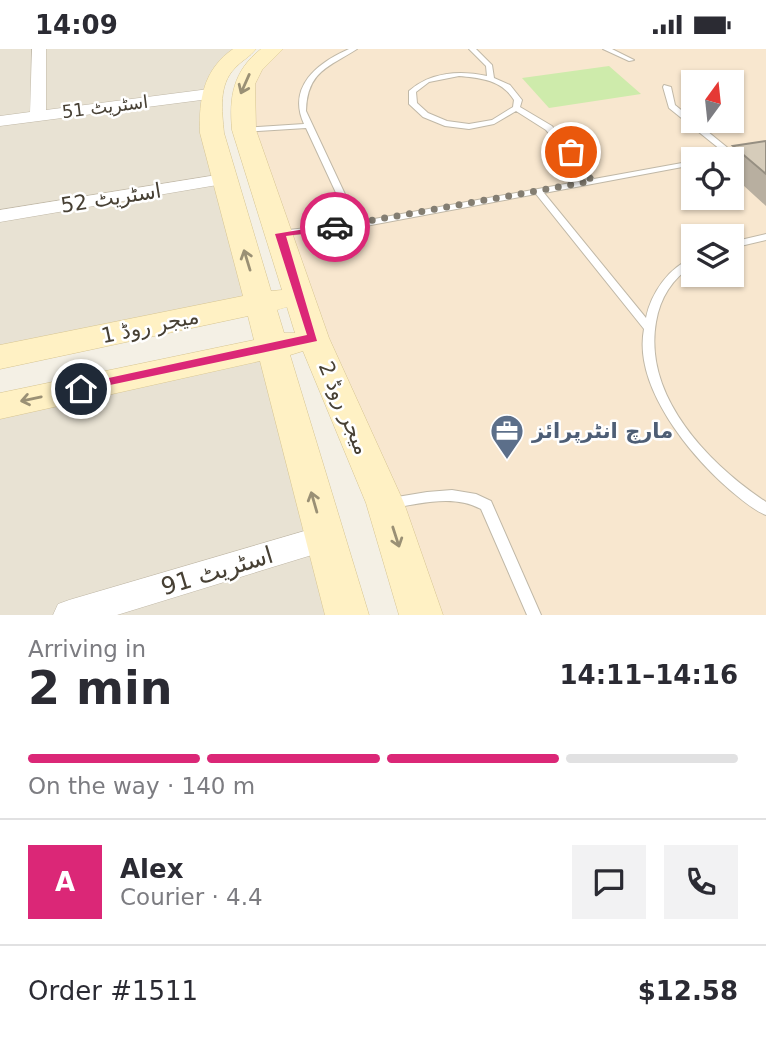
<!DOCTYPE html>
<meta charset="utf-8">
<style>
body{margin:0;font-family:"DejaVu Sans","Noto Naskh Arabic",sans-serif;background:#f2f2f3;color:#2b2b33;height:100vh;display:flex;flex-direction:column;font-size:26px;white-space:nowrap}
*{box-sizing:border-box;margin:0}
p{font-size:23px;color:#7c7c81}
.icon{flex:none;width:38px;height:38px;fill:none;stroke:currentColor;stroke-width:2;stroke-linecap:round;stroke-linejoin:round}
.map{position:relative;height:566px;overflow:hidden}
.sheet{display:flex;flex-direction:column;background:#fff;flex:1}
.sheet>*{flex:none}
.needle{width:46px;rotate:15deg}
.fabs{position:absolute;left:681px;top:21px;display:grid;gap:14px}
.fabs a{display:grid;place-items:center;width:63px;height:63px;border-radius:0px;background:#fff;box-shadow:0 2px 5px #0004;font-size:35px}
.pin{position:absolute;display:grid;place-items:center;width:60px;height:60px;color:#fff;margin:-30px;border:4px solid #fff;border-radius:50%;box-shadow:0 2px 7px #0007}
.courier{position:absolute;display:grid;place-items:center;width:70px;height:70px;margin:-35px;border:5px solid #db2777;border-radius:50%;background:#fff;color:#222;box-shadow:0 2px 9px #0007}
.overview em{font-style:normal;font-weight:600}
.overview div{display:flex;flex-direction:column-reverse}
.overview{display:flex;align-items:center;justify-content:space-between;height:119px;padding:0 28px}
h1{font-size:46px;font-weight:600;line-height:52px}
.bar{display:grid;grid-template-columns:repeat(4,1fr);gap:10px 7px;align-content:center;height:84px;padding:0 28px}
.bar i{height:9px;border-radius:5px;background:#e1e1e2}
.bar .active{background:#db2777}
.bar p{grid-column:span 4}
.line{display:flex;align-items:center;gap:18px;padding:0 28px;border-top:2px solid #e1e1e2}
.line div{flex:1}
.round{display:grid;place-items:center;flex:none;width:74px;height:74px;border-radius:0px;background:#f2f2f3}
.status{display:flex;justify-content:space-between;align-items:center;height:49px;padding:0 35px;background:#fff;direction:ltr}
.status svg{height:19px;fill:currentColor}
.map>svg:first-child{display:block}
.residential{fill:#e8e2d3}
.commercial{fill:#f8e7cf;fill-rule:evenodd}
.green{fill:#ceebab}
.lines{fill:none;stroke-linecap:round;stroke-linejoin:round}
.lane-casing{stroke:#c0b8a7;stroke-width:2}
.street-casing{stroke:#c0b8a7;stroke-width:1}
.secondary-casing{stroke:#d7c592;stroke-width:1}
.lane{fill:#fff;fill-rule:evenodd}
.street{fill:#fff;fill-rule:evenodd}
.secondary{fill:#fff1c4;fill-rule:evenodd}
.wall{fill:#b8afa0}
.building{fill:#d6ccba;stroke:#968f82;stroke-width:2}
.oneway{stroke:#9a9075}
.route{fill:#db2777}
.done{stroke:#847e72;stroke-width:7;stroke-dasharray:0 12.6}
.labels{text-anchor:middle;stroke-width:5;stroke-linejoin:round;paint-order:stroke}
.far-street-label{font-size:18px;fill:#474034;stroke:#fff}
.street-label{font-size:21px;fill:#474034;stroke:#fff}
.service-label{font-size:21px;font-weight:bold;fill:#4e5e75;stroke:#fff;text-anchor:start}
.near-street-label{font-size:24px;fill:#474034;stroke:#fff}
</style>
<div class="status"><b>14:09</b><svg viewBox="0 0 49 12"><path d="M0 12V9h3v3zM5 12V6h3v6zM10 12V3h3v9zM15 12V0h3v12zM26 1h20v11H26zM47 4h2v5h-2z"/></svg></div>
<div class="map">
<svg width="766" height="566" viewBox="0 0 766 566">
<rect width="100%" height="100%" fill="#f4f0e5"/>
<!-- residential -->
<path class="residential" d="M0 0H246L209 45 260 254 0 306Z
M270 299 347 566H0V355Z"/>
<!-- commercial -->
<path class="commercial" d="M279 0H766V566H419L244 81 254 15ZM693 33H732V72H693ZM693 110H732V149H693ZM693 187H732V226H693Z"/>
<!-- green -->
<path class="green" d="M609 17 641 45 549 59 522 29Z"/>
<g class="lines">
<defs>
<path id="lane" d="M349 0H357C329 18 307 22 306 62L358 173 587 131 546 81 516 62 494 75 469 80 445 77 423 68 409 55V42C430 23 460 21 487 27L486 17 469 0H476L492 16 494 29 510 36 522 51 520 58 552 77 594 130 693 112V116L544 144 646 269C651 244 669 218 693 209V216C672 230 660 249 656 273 643 348 709 415 766 453V466C753 461 741 450 730 441 690 406 633 338 644 280L536 145 355 179 277 187 275 185 280 182 350 174 306 79 244 83 240 81 244 79 304 75C287 38 317 14 349 0ZM459 27C481 29 502 31 514 51L513 58 492 71 469 75 447 72 428 64 417 54 416 43 429 33Z
M603 0H612L634 11 629 12Z
M664 36 671 38 675 56 734 104H739V108L726 110H709L710 108 726 105 669 59 663 38Z
M766 185V191L732 199V193Z
M452 441 476 445 491 452 541 566H527L481 460C453 445 421 455 391 459L386 458 385 454 386 450 391 449 427 443Z"/>
<path id="street" d="M32 0H46V61L209 40 217 45 209 50 0 77V67L30 63Z
M223 125 232 130 229 134 0 173V161Z
M325 476 335 480 339 489 335 498 325 502 117 566H53L58 555 69 551Z"/>
<path id="secondary" d="M233 0H256C250 8 241 12 235 19 218 36 222 62 224 84L271 242 282 241 232 81C229 48 233 22 261 0H283L262 21 255 35 256 81 329 289 404 454 443 566H399L366 454 303 302 290 306 369 566H325L260 312 0 370V344L254 291 248 267 0 320V296L243 247 200 84C199 50 203 21 233 0ZM287 258 295 284H284L277 261Z"/>
</defs>
<!-- lane casing -->
<use href="#lane" class="lane-casing"/>
<!-- street casing -->
<use href="#street" class="street-casing"/>
<!-- secondary casing -->
<use href="#secondary" class="secondary-casing"/>
<!-- lane -->
<use href="#lane" class="lane"/>
<!-- street -->
<use href="#street" class="street"/>
<!-- secondary -->
<use href="#secondary" class="secondary"/>
</g>
<!-- wall -->
<path class="wall" d="M766 92V157L732 126V110H728L733 97Z"/>
<!-- building -->
<path class="building" d="M766 92V125L733 97Z"/>
<!-- one-way arrows -->
<defs><path id="oneway-shaft" d="M-6 0H5M1.5-3L5.5 0L1.5 3" fill="none" stroke-width="1.6" stroke-linecap="round" stroke-linejoin="round" transform="scale(1.75)"/></defs>
<g class="oneway">
<use href="#oneway-shaft" transform="translate(245 35) rotate(114)"/>
<use href="#oneway-shaft" transform="translate(247 211) rotate(-107)"/>
<use href="#oneway-shaft" transform="translate(31 350) rotate(168)"/>
<use href="#oneway-shaft" transform="translate(314 453) rotate(-106)"/>
<use href="#oneway-shaft" transform="translate(396 488) rotate(72)"/>
</g>
<!-- route -->
<path class="route" d="M335 175 339 180 286 187 317 292 77 343 75 340 81 335 307 286 275 185Z"/>
<g class="lines">
<!-- done -->
<path class="done" d="M335 178 592 132 571 103"/>
</g>
<!-- icons -->
<defs>
<symbol id="office-pin" viewBox="-11 -11 22 30"><path d="M0 17L-7.5 6A9.5 9.5 0 1 1 7.5 6Z" fill="#5c6f8a" stroke="#fff"/><path d="M-6-3h4V-5.5h4V-3h4V5H-6ZM-1-4.5V-3h2v-1.5ZM-6 0V1H6V0Z" fill="#fff"/></symbol>
</defs>
<g fill-rule="evenodd">
<use href="#office-pin" x="488" y="363" width="38" height="52"/>
</g>
<g class="labels">
<!-- far-street labels -->
<g class="far-street-label">
<text transform="translate(105 58) rotate(-7)" y="6">اسٹریٹ 51</text>
</g>
<!-- street labels -->
<g class="street-label">
<text transform="translate(111 149) rotate(-9)" y="7">اسٹریٹ 52</text>
<text transform="translate(150 277) rotate(-12)" y="7">میجر روڈ 1</text>
<text transform="translate(344 359) rotate(67)" y="7">میجر روڈ 2</text>
</g>
<!-- service labels -->
<g class="service-label">
<text x="532" y="389">مارچ انٹرپرائز</text>
</g>
<!-- near-street labels -->
<g class="near-street-label">
<text transform="translate(217 522) rotate(-17)" y="8">اسٹریٹ 91</text>
</g>
</g>
</svg>
<div class="fabs">
<a><svg class="needle" viewBox="-14 -14 28 28"><path d="M0-13l5 13h-10z" fill="#e53935"/><path d="M0 13l5-13h-10z" fill="#7c7c81"/></svg></a>
<a><svg class="icon" aria-label="locate" viewBox="0 0 24 24"><circle cx="12" cy="12" r="6"/><path d="M12 2v4M12 18v4M2 12h4M18 12h4"/></svg></a>
<a><svg class="icon" aria-label="layers" viewBox="0 0 24 24"><path d="M12 4l9 5-9 5-9-5zM3 14l9 5 9-5"/></svg></a>
</div>
<div class="pin" style="left:571px;top:103px;background:#ea580c"><svg class="icon" aria-label="bag" viewBox="0 0 24 24"><path d="M5 8h14l-1 12H6zM9 8a3 3 0 0 1 6 0"/></svg></div>
<div class="pin" style="left:81px;top:340px;background:#1f2937"><svg class="icon" aria-label="home" viewBox="0 0 24 24"><path d="M3 11l9-7 9 7M6 9v11h12V9"/></svg></div>
<div class="courier" style="left:335px;top:178px"><svg class="icon" aria-label="car" viewBox="0 0 24 24"><path d="M5 17H2v-5l4-1 3-4h7l3 4 3 1v5h-3M9 17h6M6 11h13"/><circle cx="7" cy="17" r="2"/><circle cx="17" cy="17" r="2"/></svg></div>
</div>
<section class="sheet">
<div class="overview"><div><h1>2 min</h1><p>Arriving in</p></div><em>14:11–14:16</em></div>
<div class="bar"><i class="active"></i><i class="active"></i><i class="active"></i><i></i><p>On the way · 140 m</p></div>
<div class="line" style="height:126px"><b class="round" style="background:#db2777;color:#fff">A</b><div><b>Alex</b><p>Courier · 4.4</p></div><a class="round"><svg class="icon" aria-label="chat" viewBox="0 0 24 24"><path d="M4 5h16v11H9l-5 4z"/></svg></a><a class="round"><svg class="icon" aria-label="phone" viewBox="0 0 24 24"><path d="M5 4h4l2 5-3 2q2 4 5 5l2-3 5 2v4C11 20 4 13 5 4z"/></svg></a></div>
<div class="line" style="height:91px"><div>Order #1511</div><b>$12.58</b></div>
</section>
